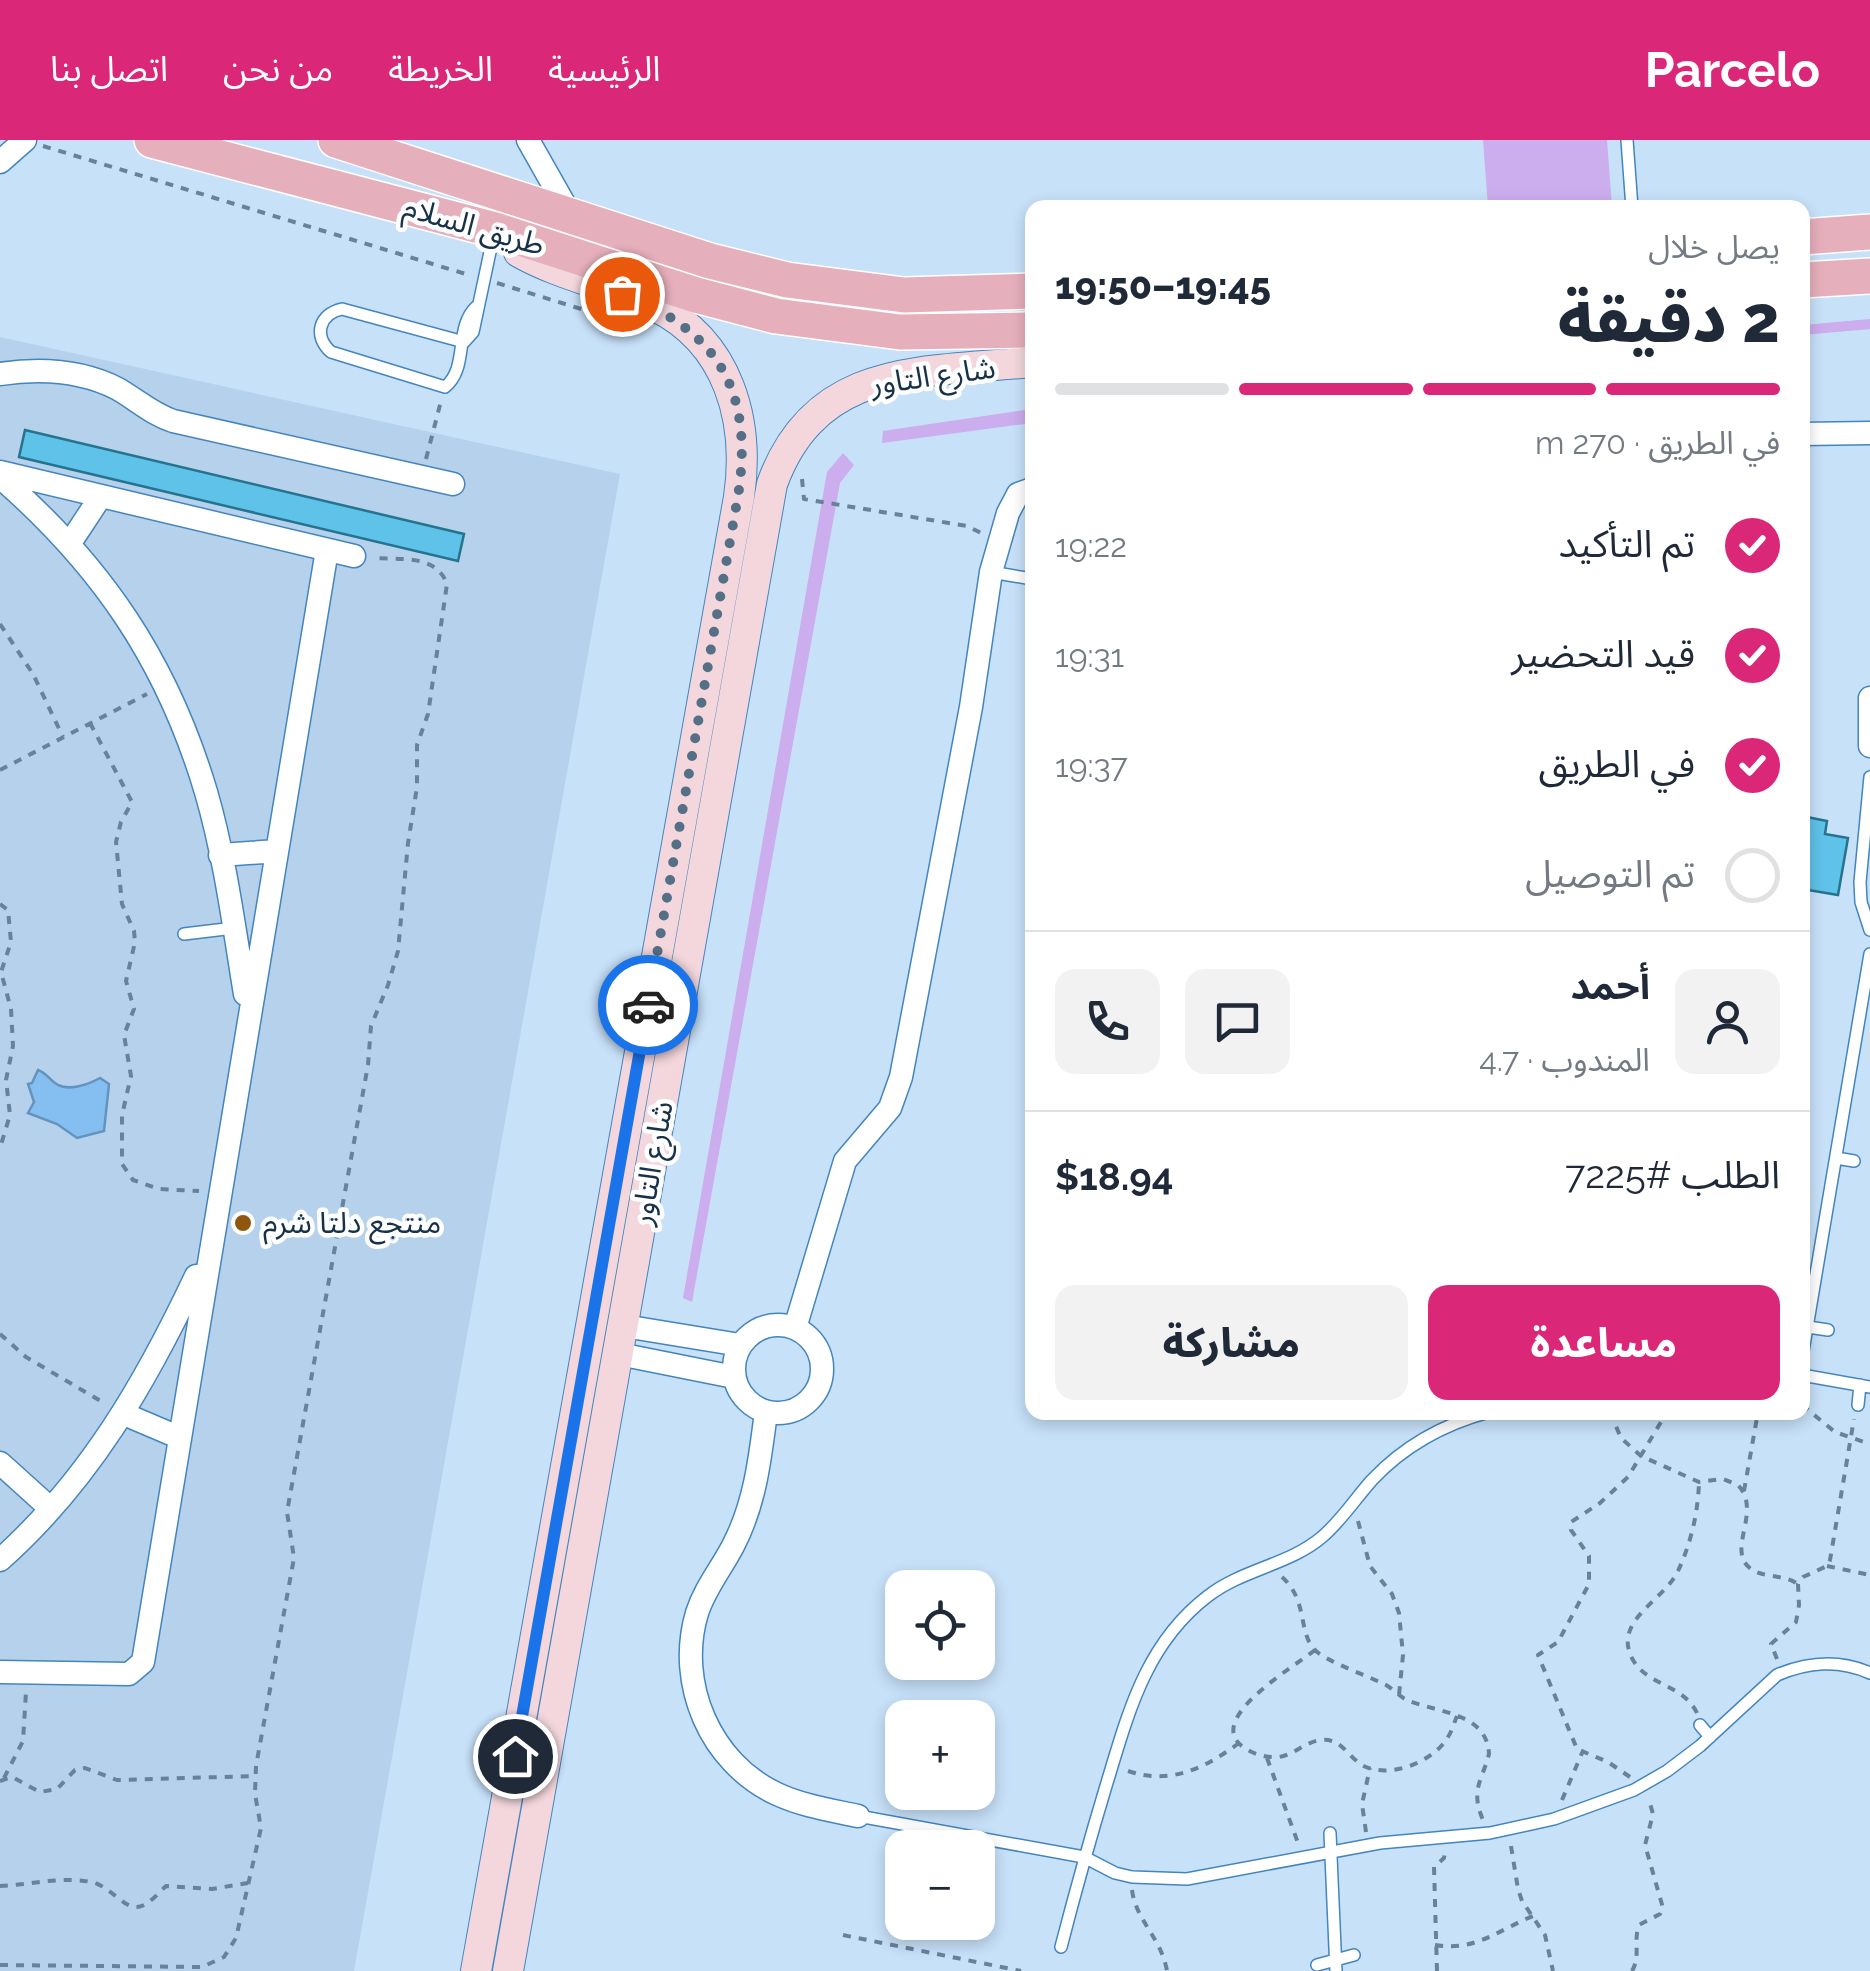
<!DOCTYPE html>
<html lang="ar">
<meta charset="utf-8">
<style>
body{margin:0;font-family:Raleway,"Noto Sans Arabic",sans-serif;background:#f2f2f3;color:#1f2937;direction:rtl;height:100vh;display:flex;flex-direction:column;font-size:38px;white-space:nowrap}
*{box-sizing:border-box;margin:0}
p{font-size:32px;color:#747a83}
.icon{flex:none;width:55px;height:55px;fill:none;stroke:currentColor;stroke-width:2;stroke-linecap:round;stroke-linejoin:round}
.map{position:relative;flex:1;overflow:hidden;direction:ltr}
.side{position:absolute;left:1025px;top:60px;width:785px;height:1220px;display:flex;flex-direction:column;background:#fff;border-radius:20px;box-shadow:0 5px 15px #0003;direction:rtl}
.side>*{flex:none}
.controls{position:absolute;left:885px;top:1430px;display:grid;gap:20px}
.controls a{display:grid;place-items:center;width:110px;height:110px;border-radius:20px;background:#fff;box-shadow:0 5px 15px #0003;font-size:50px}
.pin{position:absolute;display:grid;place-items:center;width:85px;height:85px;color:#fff;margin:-42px;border:5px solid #fff;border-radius:50%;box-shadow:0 2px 10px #0007}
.courier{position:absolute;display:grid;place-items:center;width:100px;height:100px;margin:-50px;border:8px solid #1a73e8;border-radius:50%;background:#fff;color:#222;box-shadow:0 2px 12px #0007}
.summary em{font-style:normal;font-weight:800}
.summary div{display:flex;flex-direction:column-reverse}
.summary{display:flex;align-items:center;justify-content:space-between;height:170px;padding:0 30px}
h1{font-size:65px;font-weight:800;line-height:75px}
.bar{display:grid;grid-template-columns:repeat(4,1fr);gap:15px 10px;align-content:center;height:120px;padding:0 30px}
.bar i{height:12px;border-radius:8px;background:#e0e1e3}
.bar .current{background:#db2777}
.bar p{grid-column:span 4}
.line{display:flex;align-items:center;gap:25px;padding:0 30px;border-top:2px solid #e0e1e3}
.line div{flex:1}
.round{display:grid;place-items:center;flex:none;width:105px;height:105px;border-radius:20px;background:#f2f2f3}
ol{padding:0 30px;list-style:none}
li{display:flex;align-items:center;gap:30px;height:110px}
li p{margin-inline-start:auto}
li .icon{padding:10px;border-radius:50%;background:#db2777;color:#fff;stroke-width:4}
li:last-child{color:#747a83}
li i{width:55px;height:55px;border:5px solid #e0e1e3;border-radius:50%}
.action{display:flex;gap:20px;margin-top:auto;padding:20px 30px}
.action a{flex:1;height:115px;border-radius:20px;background:#db2777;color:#fff;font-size:40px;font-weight:800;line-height:115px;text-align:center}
.action a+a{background:#f2f2f3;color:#1f2937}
header{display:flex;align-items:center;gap:60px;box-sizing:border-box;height:140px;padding:0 50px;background:#db2777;color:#fff}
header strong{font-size:48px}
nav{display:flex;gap:55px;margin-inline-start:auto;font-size:35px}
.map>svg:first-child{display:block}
.built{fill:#b5d1eb}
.green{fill:#ccaded}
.water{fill:#85bef1;stroke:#6494be;stroke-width:2.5}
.building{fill:#5fc2e8;stroke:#25738f;stroke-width:2.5}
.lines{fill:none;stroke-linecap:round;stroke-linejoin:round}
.lane-casing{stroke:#4485bc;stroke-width:14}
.street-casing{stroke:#4485bc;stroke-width:25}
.secondary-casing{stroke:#4485bc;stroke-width:32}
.primary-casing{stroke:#fff;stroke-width:38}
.path{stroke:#68829a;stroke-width:4;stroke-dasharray:8 8;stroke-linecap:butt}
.lane{stroke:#fff;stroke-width:11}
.street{stroke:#fff;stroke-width:22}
.secondary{stroke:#f3d7dd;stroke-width:30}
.primary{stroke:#e6afbc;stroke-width:35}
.done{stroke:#546f86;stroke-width:10;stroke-dasharray:0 18}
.route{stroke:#1a73e8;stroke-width:12}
.poi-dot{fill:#8e570d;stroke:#fefefe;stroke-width:4}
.labels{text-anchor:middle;stroke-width:9;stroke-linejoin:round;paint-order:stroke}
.street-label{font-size:30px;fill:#163148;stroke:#fefefe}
.poi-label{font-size:30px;fill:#163148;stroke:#fefefe;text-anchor:start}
</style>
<header>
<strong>Parcelo</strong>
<nav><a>الرئيسية</a><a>الخريطة</a><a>من نحن</a><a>اتصل بنا</a></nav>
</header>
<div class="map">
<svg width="1870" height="1831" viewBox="0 0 1870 1831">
<rect width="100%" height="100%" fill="#c7e1f9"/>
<!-- built -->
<path class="built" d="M0 197 620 334 354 1831H0Z"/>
<!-- green -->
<path class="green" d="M1483 0H1607L1612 67H1488Z
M1870 179V189L1803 195V185Z
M1032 269V283L882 303 883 291Z
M843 313 854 325 840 343 692 1162 683 1158 827 332Z"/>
<!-- water -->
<path class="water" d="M38 930C47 933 50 941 58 945 71 951 89 944 100 938L109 944 104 991 77 998 57 984 28 973 34 962 28 944 32 943Z"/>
<!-- building -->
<path class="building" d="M25 290 464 394 458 421 19 317Z
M1802 676 1827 681 1825 694 1848 698 1838 755 1802 749Z"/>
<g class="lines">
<defs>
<path id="lane" d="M1627 0 1632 68
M464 202 342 169C319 174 313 196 331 212L445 247C469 228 454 188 476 167
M464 202 473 192 494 93
M991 432 1032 439
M1870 637 1860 742 1861 762 1870 790
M184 794 234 788
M1836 1018 1854 1021
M1808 1187 1828 1190
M1802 1217 1870 814
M1802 1235 1870 1247
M1858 1265 1860 1245
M1700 1585 1710 1597
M858 1676 1084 1717 1115 1733 1132 1737 1187 1739 1380 1703 1490 1693 1554 1679 1634 1650 1667 1631 1700 1606 1777 1535C1808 1522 1838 1519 1870 1533
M1330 1693 1336 1831
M1061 1807C1075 1753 1090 1699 1106 1646 1128 1574 1145 1504 1208 1456 1243 1429 1289 1425 1322 1397 1341 1381 1355 1359 1372 1340 1404 1306 1444 1284 1489 1272
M1317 1825 1354 1815"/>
<path id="street" d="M528 0 571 76
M0 22 25 0
M0 234C41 228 81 230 118 249 137 260 152 274 173 281L453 344
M1802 294 1870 293
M0 332 354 416
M0 337C102 426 167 521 206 652 225 717 234 787 245 854
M70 403 101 356
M1870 558V606
M220 715 277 711
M734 1229a44 44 0 1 1 88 0a44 44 0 1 1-88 0Z
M624 1186 740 1205
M795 1188 845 1021 890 968 901 937 971 567 991 432 1008 373 1018 354 1032 349
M619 1214 734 1237
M766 1272C760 1319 755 1364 733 1406 721 1429 705 1448 697 1473 676 1543 710 1623 777 1654 803 1666 830 1670 858 1676
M124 1274 178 1297
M0 1323 51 1369
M0 1420C89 1341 146 1242 196 1136
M0 1532 129 1534 143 1522 327 410"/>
<path id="secondary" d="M476 1831 739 357C750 281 729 202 655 166 611 145 561 136 519 112
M508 1831 772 344C816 222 924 233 1032 222"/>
<path id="primary" d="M152 0 495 90 696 155 776 176 900 192 1032 190
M336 0 710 121 787 140 904 155 1032 151
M1802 97 1870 92
M1802 140 1870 136"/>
</defs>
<!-- lane casing -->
<use href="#lane" class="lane-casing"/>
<!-- street casing -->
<use href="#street" class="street-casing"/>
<!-- secondary casing -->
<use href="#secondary" class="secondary-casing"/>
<!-- primary casing -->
<use href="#primary" class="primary-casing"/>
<!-- path -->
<path class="path" d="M43 6 469 135
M497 143 636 186
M426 319 441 261
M802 339 804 359 967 386 981 393
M0 484 33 534 63 597
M90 583 132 662 121 682 116 702 122 764 134 791 135 802 126 841 134 869 124 895 131 936 122 975V1024L133 1040 159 1049 199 1051
M0 630 147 554
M0 764 8 770 11 802 1 832 11 869 13 906 6 940 10 975 0 1008
M0 1194 26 1217 104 1263
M1802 1265 1835 1292 1870 1304
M1610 1272 1621 1298 1641 1316 1699 1342 1723 1339 1738 1345C1763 1372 1725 1410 1751 1429 1763 1438 1783 1434 1798 1444
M1744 1351 1758 1272
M1358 1381 1370 1426 1392 1454 1399 1473 1403 1515 1399 1555
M1827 1426 1870 1435
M1282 1437C1312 1464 1294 1500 1323 1516 1343 1528 1366 1535 1386 1545 1393 1549 1398 1555 1405 1559 1434 1573 1487 1571 1489 1614 1482 1641 1470 1650 1483 1680
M1315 1510C1294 1527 1204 1579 1243 1607 1253 1614 1266 1618 1279 1617 1294 1615 1306 1601 1322 1600 1343 1598 1349 1620 1366 1627 1393 1638 1434 1621 1448 1597 1452 1591 1454 1583 1457 1576
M1777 1519 1771 1504 1796 1482 1799 1465 1798 1444 1803 1437 1827 1426 1830 1420 1854 1279
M1697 1573C1683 1544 1648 1546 1633 1520 1611 1481 1664 1461 1678 1431 1691 1403 1698 1373 1699 1342
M1267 1618 1298 1703
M1128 1631C1170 1645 1204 1629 1239 1603
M1630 1637 1608 1622 1577 1609 1538 1515 1558 1502 1589 1444V1416L1571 1390V1382L1600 1363 1628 1337 1667 1272
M4 1638 23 1601 26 1552
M0 1641 12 1637 40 1652 57 1649 75 1630 85 1628 117 1640 256 1636
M1562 1660 1582 1613
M1366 1692 1362 1664 1370 1628
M1511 1706 1518 1749 1522 1761 1545 1795 1553 1831
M0 1746C30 1745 65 1735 95 1743 110 1748 123 1766 135 1767 147 1768 158 1753 166 1746L212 1749 248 1743
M1132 1750C1136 1781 1161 1797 1167 1831
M843 1795 1021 1831
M1435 1805C1475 1812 1498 1790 1533 1776
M0 1825 202 1827 224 1817 236 1798 261 1688 255 1654 256 1626 294 1418 287 1372 368 925 371 886 388 845 398 811 408 703 417 647V605L428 574 447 444C436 414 401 420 373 418
M1437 1831 1434 1727 1444 1718 1445 1711
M1632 1831C1641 1816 1633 1801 1639 1785L1660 1774 1663 1768 1645 1705 1653 1674 1649 1660"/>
<!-- lane -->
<use href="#lane" class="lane"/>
<!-- street -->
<use href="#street" class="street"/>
<!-- secondary -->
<use href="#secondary" class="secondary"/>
<!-- primary -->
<use href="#primary" class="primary"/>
</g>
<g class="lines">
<!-- done -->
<path class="done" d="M622 154C720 191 754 253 738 356L648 865"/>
<!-- route -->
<path class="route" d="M515 1616 648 865"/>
</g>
<!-- markers -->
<circle class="poi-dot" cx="243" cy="1083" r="10"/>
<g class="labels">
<!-- street labels -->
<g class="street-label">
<text transform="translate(474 86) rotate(16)" y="10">طريق السلام</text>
<text transform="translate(933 236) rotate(-8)" y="10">شارع التاور</text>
<text transform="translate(652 1023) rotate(-80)" y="10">شارع التاور</text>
</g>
<!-- poi labels -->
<g class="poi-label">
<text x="263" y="1093">منتجع دلتا شرم</text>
</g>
</g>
</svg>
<div class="controls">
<a><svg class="icon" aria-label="locate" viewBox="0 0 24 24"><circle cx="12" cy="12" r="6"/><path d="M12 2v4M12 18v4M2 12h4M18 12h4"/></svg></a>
<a>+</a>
<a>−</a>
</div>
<div class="pin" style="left:622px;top:154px;background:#ea580c"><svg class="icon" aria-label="bag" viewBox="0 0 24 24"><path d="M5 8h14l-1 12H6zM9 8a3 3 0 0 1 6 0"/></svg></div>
<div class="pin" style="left:515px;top:1616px;background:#1f2937"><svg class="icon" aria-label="home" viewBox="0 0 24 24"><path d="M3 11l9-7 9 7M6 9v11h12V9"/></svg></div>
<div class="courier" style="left:648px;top:865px"><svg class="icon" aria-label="car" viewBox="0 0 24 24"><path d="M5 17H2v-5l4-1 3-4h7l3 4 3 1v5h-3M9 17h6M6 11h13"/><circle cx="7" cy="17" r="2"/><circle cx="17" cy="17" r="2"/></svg></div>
<section class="side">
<div class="summary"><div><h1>2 دقيقة</h1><p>يصل خلال</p></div><em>19:45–19:50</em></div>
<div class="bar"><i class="current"></i><i class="current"></i><i class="current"></i><i></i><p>في الطريق · 270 m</p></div>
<ol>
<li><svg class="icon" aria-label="check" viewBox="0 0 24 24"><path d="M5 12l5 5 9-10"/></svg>تم التأكيد<p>19:22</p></li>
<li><svg class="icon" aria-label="check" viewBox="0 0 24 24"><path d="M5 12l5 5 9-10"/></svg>قيد التحضير<p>19:31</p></li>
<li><svg class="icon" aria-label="check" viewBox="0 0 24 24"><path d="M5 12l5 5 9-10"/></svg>في الطريق<p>19:37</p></li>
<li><i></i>تم التوصيل</li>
</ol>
<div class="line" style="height:180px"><a class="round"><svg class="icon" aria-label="person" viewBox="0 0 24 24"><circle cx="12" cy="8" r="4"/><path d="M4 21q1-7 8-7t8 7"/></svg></a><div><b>أحمد</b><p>المندوب · 4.7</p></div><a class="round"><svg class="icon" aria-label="chat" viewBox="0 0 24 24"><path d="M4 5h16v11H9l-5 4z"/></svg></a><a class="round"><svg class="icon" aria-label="phone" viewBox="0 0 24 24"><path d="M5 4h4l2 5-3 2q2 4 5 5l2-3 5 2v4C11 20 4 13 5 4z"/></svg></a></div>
<div class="line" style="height:130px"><div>الطلب #7225</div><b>$18.94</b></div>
<div class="action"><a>مساعدة</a><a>مشاركة</a></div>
</section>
</div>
